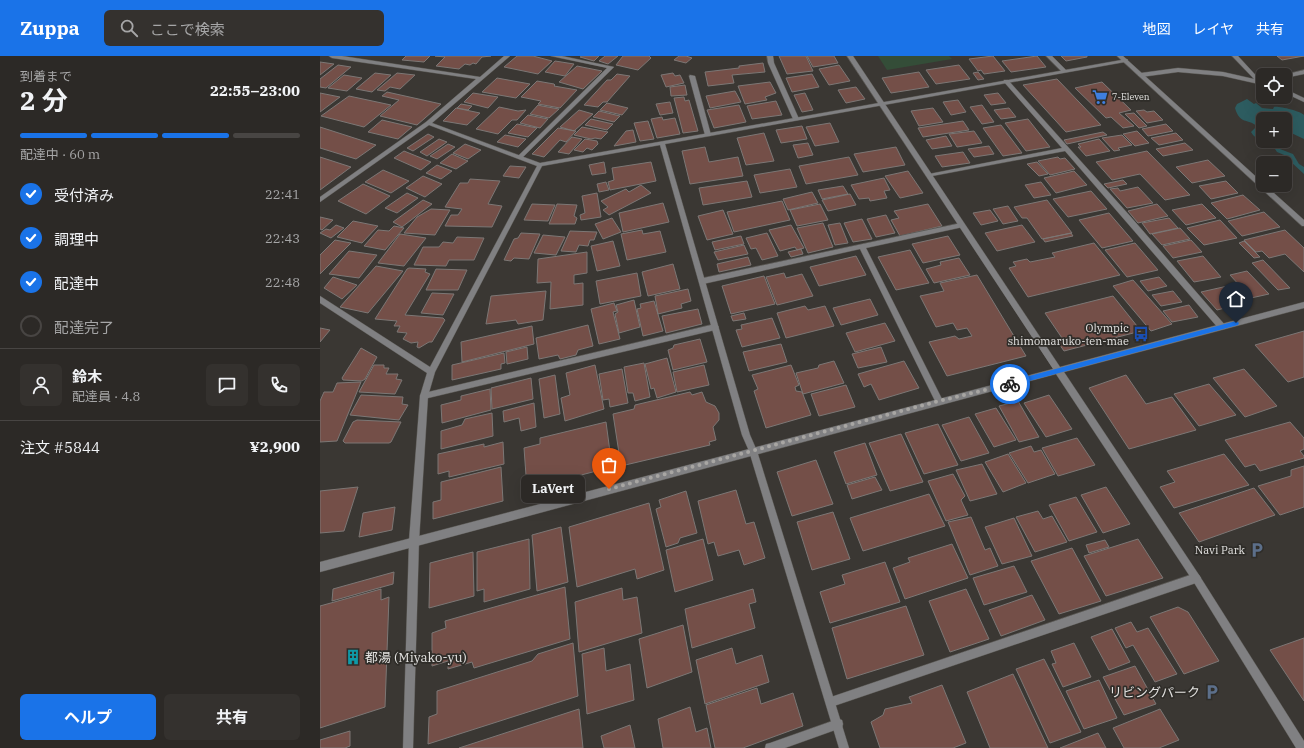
<!DOCTYPE html>
<html lang="ja">
<meta charset="utf-8">
<style>
body{margin:0;font-family:"IBM Plex Serif","Noto Sans JP",serif;background:#34312e;color:#f1f3f6;height:100vh;display:flex;flex-direction:column;font-size:15px;white-space:nowrap}
*{box-sizing:border-box;margin:0}
p{font-size:13px;color:#a6a6a7}
.icon{flex:none;width:22px;height:22px;fill:none;stroke:currentColor;stroke-width:2;stroke-linecap:round;stroke-linejoin:round}
.map{position:relative;flex:1;overflow:hidden}
.sheet{display:flex;flex-direction:column;background:#2c2926;width:320px}
.sheet>*{flex:none}
.fabs{position:absolute;left:936px;top:12px;display:grid;gap:8px}
.fabs a{display:grid;place-items:center;width:36px;height:36px;border-radius:6px;background:#2c2926;box-shadow:0 4px 16px #0002,0 0 0 1px #484543;font-size:20px}
.pin{position:absolute;display:grid;place-items:center;width:34px;height:34px;color:#fff;margin:-41px -17px;border-radius:50% 50% 50% 0;rotate:-45deg;box-shadow:0 0 4px #0007}
.pin .icon{rotate:45deg}
.courier{position:absolute;display:grid;place-items:center;width:40px;height:40px;margin:-20px;border:3px solid #1a73e8;border-radius:50%;background:#fff;color:#222;box-shadow:0 1px 5px #0007}
.bubble{position:absolute;height:28px;border-radius:6px;background:#2c2926;box-shadow:0 4px 16px #0002,0 0 0 1px #484543;font-size:13px;font-weight:700;line-height:28px;text-align:center}
.summary em{font-style:normal;font-weight:700}
.summary div{display:flex;flex-direction:column-reverse}
.summary{display:flex;align-items:center;justify-content:space-between;height:68px;padding:0 20px}
h1{font-size:26px;font-weight:700;line-height:30px}
.bar{display:grid;grid-template-columns:repeat(4,1fr);gap:6px 4px;align-content:center;height:48px;padding:0 20px}
.bar i{height:5px;border-radius:3px;background:#484543}
.bar .current{background:#1a73e8}
.bar p{grid-column:span 4}
.line{display:flex;align-items:center;gap:10px;padding:0 20px;border-top:1px solid #484543}
.line div{flex:1}
.round{display:grid;place-items:center;flex:none;width:42px;height:42px;border-radius:6px;background:#34312e}
ol{padding:0 20px;list-style:none}
li{display:flex;align-items:center;gap:12px;height:44px}
li p{margin-inline-start:auto}
li .icon{padding:4px;border-radius:50%;background:#1a73e8;color:#fff;stroke-width:4}
li:last-child{color:#a6a6a7}
li i{width:22px;height:22px;border:2px solid #484543;border-radius:50%}
.action{display:flex;gap:8px;margin-top:auto;padding:8px 20px}
.action a{flex:1;height:46px;border-radius:6px;background:#1a73e8;color:#fff;font-size:16px;font-weight:700;line-height:46px;text-align:center}
.action a+a{background:#34312e;color:#f1f3f6}
header{display:flex;align-items:center;gap:24px;box-sizing:border-box;height:56px;padding:0 20px;background:#1a73e8;color:#fff}
header strong{font-size:19px}
nav{display:flex;gap:22px;margin-inline-start:auto;font-size:14px}
.search{width:280px;height:36px;background:#34312e;display:flex;align-items:center;gap:10px;box-sizing:border-box;padding:0 14px;border-radius:6px;color:#a6a6a7;font-size:15px}
main{display:flex;flex:1;min-height:0}
.map>svg:first-child{display:block}
.green{fill:#344d38}
.water{fill:#2d5c60}
.building{fill:#744f48;stroke:#7c7775}
.lines{fill:none;stroke-linecap:round;stroke-linejoin:round}
.service-casing{stroke:#585652;stroke-width:1}
.minor-casing{stroke:#585652;stroke-width:1}
.tertiary-casing{stroke:#585652;stroke-width:1}
.service{fill:#808082;fill-rule:evenodd}
.minor{fill:#808082;fill-rule:evenodd}
.tertiary{fill:#808082;fill-rule:evenodd}
.route{fill:#1a73e8}
.done{stroke:#a8a6a3;stroke-width:4;stroke-dasharray:0 7.2}
.labels{text-anchor:middle;stroke-width:3.5;stroke-linejoin:round;paint-order:stroke}
.far-poi-label{font-size:9px;fill:#e3e2e0;stroke:#2f2d29;text-anchor:start}
.poi-label{font-size:11px;fill:#e3e2e0;stroke:#2f2d29;text-anchor:end}
.near-poi-label{font-size:13px;fill:#e3e2e0;stroke:#2f2d29;text-anchor:start}
</style>
<header>
<strong>Zuppa</strong>
<div class="search"><svg class="icon" aria-label="search" viewBox="0 0 24 24"><circle cx="10" cy="10" r="6"/><path d="M15 15l6 6"/></svg>ここで検索</div>
<nav><a>地図</a><a>レイヤ</a><a>共有</a></nav>
</header>
<main>
<section class="sheet">
<div class="summary"><div><h1>2 分</h1><p>到着まで</p></div><em>22:55–23:00</em></div>
<div class="bar"><i class="current"></i><i class="current"></i><i class="current"></i><i></i><p>配達中 · 60 m</p></div>
<ol>
<li><svg class="icon" aria-label="check" viewBox="0 0 24 24"><path d="M5 12l5 5 9-10"/></svg>受付済み<p>22:41</p></li>
<li><svg class="icon" aria-label="check" viewBox="0 0 24 24"><path d="M5 12l5 5 9-10"/></svg>調理中<p>22:43</p></li>
<li><svg class="icon" aria-label="check" viewBox="0 0 24 24"><path d="M5 12l5 5 9-10"/></svg>配達中<p>22:48</p></li>
<li><i></i>配達完了</li>
</ol>
<div class="line" style="height:72px"><a class="round"><svg class="icon" aria-label="person" viewBox="0 0 24 24"><circle cx="12" cy="8" r="4"/><path d="M4 21q1-7 8-7t8 7"/></svg></a><div><b>鈴木</b><p>配達員 · 4.8</p></div><a class="round"><svg class="icon" aria-label="chat" viewBox="0 0 24 24"><path d="M4 5h16v11H9l-5 4z"/></svg></a><a class="round"><svg class="icon" aria-label="phone" viewBox="0 0 24 24"><path d="M5 4h4l2 5-3 2q2 4 5 5l2-3 5 2v4C11 20 4 13 5 4z"/></svg></a></div>
<div class="line" style="height:52px"><div>注文 #5844</div><b>¥2,900</b></div>
<div class="action"><a>ヘルプ</a><a>共有</a></div>
</section>
<div class="map">
<svg width="984" height="692" viewBox="0 0 984 692">
<rect width="100%" height="100%" fill="#3a3733"/>
<!-- green -->
<path class="green" d="M558 0H629L632 3 567 14Z"/>
<!-- water -->
<path class="water" d="M927 43 934 48 936 47 942 52 953 53 954 51C959 50 980 55 984 59V83L967 75 965 63H943V73L940 79 941 84 952 90 973 98 979 108 984 111V118L970 105 966 104 969 101 957 96 955 93 946 91 933 79 931 76 937 70C927 62 920 69 915 52L917 48Z"/>
<!-- building -->
<path class="building" d="M86 0H110L104 6 82 4Z
M115 0H171L162 1 156 8 153 7 150 9 145 8 139 13 116 10 125 1Z
M197 0H213L232 5 218 18 184 11Z
M262 0H279L274 5 260 1Z
M285 0H298L288 8 279 5Z
M303 0H329L331 2 318 14 296 9Z
M359 0H366L372 2 366 7 354 4Z
M459 0H486L493 15 467 18Z
M487 0H514L518 7 493 11Z
M673 0 685 15 664 18 661 14 658 15 649 3Z
M717 0 726 11 691 16 682 5Z
M741 0H767V1L746 5Z
M957 0H984L962 4Z
M235 5 254 8 245 20 225 16Z
M0 6 14 8 0 19Z
M443 7 445 16 412 19 414 27 388 30 385 16 419 12V10Z
M18 9 31 11 6 32 0 31V23Z
M519 9 530 25 509 29 499 13Z
M639 9 650 23 616 28 606 14Z
M257 10 282 15 263 33 239 26Z
M599 16 609 31 571 37 562 22Z
M658 16 664 23 658 24 653 17Z
M55 17 71 19 52 36 36 33Z
M77 17 95 19 80 33 70 31 65 35 57 34Z
M353 17 355 20 360 19 364 27 346 31 341 19Z
M297 18 310 20 287 46H283L278 51 264 49 287 24H291Z
M492 18 499 31 472 36 466 22Z
M24 19 42 22 27 35 8 32Z
M177 22 210 28 196 42 162 36Z
M737 23 781 69 746 76 703 29Z
M217 25 234 28 235 29 234 30 257 34 240 52 218 48 221 45 201 41Z
M450 26 456 37 445 41 447 44 425 48 418 30Z
M782 26 811 54 799 57 814 70 803 72 791 61 786 62 755 32Z
M365 29 367 39 351 40 350 31Z
M536 31 545 43 526 47 518 34Z
M415 35 421 46 390 52 386 40Z
M67 36 121 48 97 69 60 60 79 44 62 40Z
M0 37 20 41 0 56Z
M153 37 178 41 168 52 144 46Z
M485 37 493 54 482 56 474 39Z
M678 37 686 47 671 49 664 39Z
M29 40 71 49 44 71 1 60Z
M364 41 365 45 369 44 378 75 363 77 354 42Z
M638 44 646 56 631 59 623 46Z
M456 45 462 59 432 63 427 50Z
M350 46 353 57 340 59 336 48Z
M287 47 308 52 302 59 280 54Z
M141 48 152 50 148 54 137 52Z
M218 49 222 50 239 53 229 62 210 58Z
M419 49 426 66 394 72 387 54Z
M662 49 674 66 662 68 650 51Z
M179 51 198 55 206 54 197 64H192L178 78 156 73Z
M136 52 160 57 147 69 123 65Z
M613 52 623 66 599 70 591 55Z
M689 52 696 61 681 63 674 54Z
M259 54 273 58 254 75 240 71Z
M824 54 827 56 834 55 843 64 827 67 816 55Z
M279 55 300 60 294 66 273 61Z
M814 57 827 70 819 72 805 58Z
M208 59 228 63 220 72 200 67Z
M342 61 343 64 355 62 360 78 337 82 331 63Z
M271 63 293 68 287 74 265 69Z
M708 63 730 91 706 95 685 67Z
M62 64 92 71 78 83 48 76Z
M328 65 334 83 320 85 314 67Z
M643 65 649 74 603 81 598 72Z
M510 67 519 86 495 90 486 71Z
M197 68 217 72 208 81 188 77Z
M846 68 853 75 828 80 822 73Z
M681 69 702 97 683 100 663 72Z
M482 70 487 83 461 87 456 74Z
M0 71 56 89 36 103 0 92Z
M262 71 288 76 281 83 275 82 271 83 254 79Z
M238 72 256 75 246 86 240 84 224 101 212 98Z
M313 74 316 86 294 90 306 75Z
M654 75 662 87 637 91 629 78Z
M817 75 829 87 815 90 803 78Z
M783 76 787 79 747 88 744 84Z
M444 77 454 105 426 109 417 82Z
M856 77 863 84 839 89 831 82Z
M108 78 114 81 93 95 87 92Z
M185 79 206 83 198 91 177 86Z
M802 79 812 89 798 92 800 94 794 95 782 82Z
M626 80 632 90 612 93 606 84Z
M252 81 262 83 249 98 238 96Z
M119 83 127 86 107 100 100 96Z
M265 83 277 85 278 88 272 94 267 92 263 96 254 94Z
M779 83 790 95 766 100 758 91H761L758 88Z
M488 87 493 99 478 102 473 89Z
M865 87 873 94 843 100 836 93Z
M128 88 135 91 117 103 110 100Z
M145 88 161 94 148 103 133 97Z
M669 90 674 98 654 101 648 93Z
M385 91 389 106 418 101 423 120 370 128 362 95Z
M576 91 585 109 543 116 534 98Z
M84 95 111 106 101 114 74 102Z
M827 95 870 139 845 144 820 118 792 124 776 106Z
M643 96 650 107 622 111 615 100Z
M132 98 148 105 136 113 120 107Z
M0 101 31 111 0 134Z
M529 101 538 119 486 128 479 110Z
M738 101 740 103 745 102 755 113 730 119 718 105Z
M888 104 905 120 872 127 856 111Z
M284 106 286 117 272 119 269 109Z
M331 106 336 125 290 134 288 126 294 124 292 112Z
M717 106 728 118 719 120 707 108Z
M117 109 132 115 121 123 106 117Z
M190 110 206 111 199 122 183 120Z
M470 113 477 131 440 137 434 119Z
M63 114 89 125 71 137 45 126Z
M588 115 603 137 580 142 565 120Z
M754 115 767 129 736 137 724 122Z
M103 120 122 128 105 141 86 132Z
M564 122 570 134 564 135 567 142 550 145 549 142 539 143 531 129Z
M150 123 180 125 168 148 182 150 172 171 125 170 131 159H138L142 153 125 151 140 127H148Z
M803 124 807 128 788 132 784 128Z
M427 125 432 141 383 149 379 132Z
M906 125 918 137 891 143 879 130Z
M286 126 289 134 279 136 277 128Z
M721 126 731 139 714 142 705 129Z
M43 128 70 140 46 158 18 145Z
M321 129 331 137 289 159 283 154 288 151 281 145 306 133 309 136Z
M523 130 528 138 502 143 498 134Z
M818 131 833 147 807 152 790 133 798 132 800 135Z
M771 135 787 153 748 161 733 143Z
M492 136 498 147 468 154 463 143Z
M87 137 98 142 77 157 65 152Z
M277 137 281 161 261 164 260 159 265 157 262 140Z
M530 138 536 149 508 155 502 144Z
M923 139 940 154 907 163 891 147Z
M103 144 112 148 82 171 73 166Z
M727 144 752 177 722 183 707 162H702L694 151Z
M462 145 470 164 414 176 407 156Z
M343 147 349 166 303 176 299 157Z
M212 148 235 149 228 165 204 164Z
M237 148 257 149 254 160 257 162 255 168H229Z
M500 148 508 164 477 170 470 154Z
M608 148 622 170 580 180 571 164 579 162 574 155Z
M837 148 848 160 818 167 808 155Z
M882 148 896 162 866 169 852 154Z
M688 150 698 165 683 168 673 153Z
M111 153 130 154 115 179 84 177 97 161Z
M403 154 413 178 387 184 378 160Z
M670 154 678 165 661 169 653 157Z
M944 156 960 171 922 180 908 165Z
M789 157 813 185 782 192 759 164Z
M566 159 575 177 556 181 547 163Z
M0 161 13 164 2 174 0 173Z
M292 162 301 176 283 183 275 168Z
M849 162 858 172 830 178 822 167Z
M542 163 552 183 533 186 524 167Z
M900 164 917 182 884 189 867 172Z
M33 165 58 170 42 187 17 181Z
M503 167 513 191 488 197 477 172Z
M520 167 528 187 515 189 508 169Z
M16 169 24 172 11 182 0 177 6 173 10 174Z
M471 169 484 192 477 194 475 191 460 195 449 174Z
M702 169 715 186 677 195 665 177Z
M74 170 84 172 65 194 44 190 58 174 69 175Z
M860 172 870 183 842 189 832 178Z
M322 174 323 178 340 175 346 196 307 204 301 178Z
M965 174 984 192V216L965 198 949 202 942 195 936 196 924 184Z
M250 175 277 176 274 184H270L268 190 259 189 256 196 241 195Z
M201 177 220 178 209 203 194 202 191 205 184 204 194 183 198 182Z
M447 177 458 200 442 204 436 192 431 193 426 182Z
M751 177 753 180 725 186 723 183Z
M80 178 106 182 84 210 58 207Z
M223 179 245 181 236 199 214 197Z
M421 180 424 188 395 194 392 186Z
M628 180 640 199 603 207 592 188Z
M137 181 164 182 154 204H129L126 210 94 209 103 191H119L123 186 133 187Z
M15 184 31 187 0 218V199Z
M871 184 882 196 853 202 843 190Z
M293 185 300 210 277 215 271 190Z
M924 185 940 201 934 202 919 187Z
M774 187 800 219 708 241 689 212 696 210 693 206 707 203 710 206 735 201 732 197Z
M815 187 838 214 807 221 785 194Z
M424 189 428 198 398 204 394 196Z
M481 193 483 198 471 201 468 196Z
M590 194 609 227 576 234 558 201Z
M29 195 57 199 39 222 9 218Z
M267 196V217L254 219V228L263 227V249L230 253 231 226 217 227 218 203Z
M536 200 546 219 499 230 490 211Z
M883 200 901 221 874 226 857 205Z
M428 201 431 209 399 216 397 208Z
M639 202 650 219 614 227 606 213 621 209 620 206Z
M943 204 970 232 958 234 932 207Z
M353 208 360 233 328 240 322 216Z
M56 210 83 215 48 257 20 251Z
M89 212 106 213 105 216 110 218 85 259 123 262 125 264 112 286H109L99 292 97 291 98 286 91 287 83 283 87 277 77 276 80 270H74L77 265 55 263 87 213Z
M116 213 147 214 138 234H106Z
M927 215 949 238 931 242 910 219Z
M317 217 321 240 280 248 276 225Z
M464 217 466 222 482 218 493 240 457 249 446 221Z
M657 219 706 300 627 320 609 286 635 280 639 283 652 280 647 272 637 274 633 267 616 271 600 240 624 235 620 227Z
M444 220 455 248 411 258 402 230Z
M13 221 37 229 22 243 4 232Z
M839 221 847 230 828 235 820 225Z
M813 224 852 268 831 275 793 230Z
M912 229 929 246 897 254 881 236Z
M368 233 371 245 361 248 362 252 338 258 335 240Z
M226 235 223 264 198 268 196 264 166 268 171 240Z
M853 235 862 246 841 250 832 239Z
M112 237 134 238 123 259 101 257Z
M793 240 821 275 744 295 737 285 742 282 725 257Z
M550 243 558 259 521 269 513 252Z
M314 244 320 271 299 277 295 258 298 256 296 249Z
M334 245 343 275 323 280 317 253 321 252 320 248Z
M294 247 297 255 293 256 300 283 279 288 271 253Z
M869 249 878 261 852 266 843 255Z
M485 250 488 254 505 250 514 270 466 282 457 257Z
M378 253 382 268 346 277 342 260Z
M424 257 426 263 413 265 411 260Z
M452 262 460 282 422 291 416 274 422 273 421 269Z
M565 267 575 285 535 296 526 277Z
M268 269 273 290 258 294 256 299 240 303 238 299 219 303 216 282Z
M212 270 214 288 142 306 141 286Z
M0 272 10 274 0 286Z
M984 275V321L968 326 935 289Z
M380 283 387 306 353 314 348 294 353 292 354 289Z
M461 288 467 306 429 315 423 296Z
M207 291 208 303 187 308 186 296Z
M561 291 567 306 538 312 532 298Z
M41 292 57 301 45 323 42 325 23 324 22 322Z
M184 297 185 307 181 308V313L132 324V309Z
M347 302 356 336 337 342 334 332 331 333 325 308Z
M514 305 524 327 483 338 476 317 498 312 499 309Z
M584 305 599 332 559 344 551 328 544 331 538 318Z
M324 307 330 341 315 345 313 337H308L304 311Z
M54 309H64V312H69L66 318H78L76 323 82 324 75 338 39 336Z
M275 309 284 353 245 365 241 342 250 339 246 317Z
M384 309 389 329 357 336 353 316Z
M471 309 479 329 475 331 476 335 482 336 491 359 446 372 434 335 438 333 432 319Z
M302 313 308 347 290 351 289 343 283 344 279 318Z
M924 313 957 350 925 361 893 322Z
M235 319 240 358 224 362 219 323Z
M806 319 826 348 852 341 876 374 809 393 769 332Z
M211 322 213 343 172 353 171 332Z
M41 326 17 385 0 386V345L4 336H13L17 327Z
M889 328 916 359 879 370 854 338Z
M526 329 535 351 499 360 491 338Z
M170 333 171 354 122 367 121 349 141 344V340Z
M370 336 372 339 382 336 386 346 395 350 399 357V364L393 371 396 384 389 386 390 389 301 410 293 358 314 353 315 349Z
M41 339 83 341 82 348 88 349 79 364 30 359Z
M729 339 752 373 726 381 704 347Z
M698 345 719 381 699 386 679 350Z
M214 347 216 371 201 375 199 362 184 366 183 355Z
M676 352 696 384 674 391 655 358Z
M172 357 173 380 121 393V375L142 369 145 363Z
M649 361 669 397 641 405 622 369Z
M37 364 81 366 71 386 69 387H25L23 385 33 366Z
M286 366 292 411 207 433 204 392 220 388V382Z
M970 366 984 382V393L980 395 984 400V402L940 415 935 408 925 411 905 384Z
M618 368 638 409 604 418 585 377Z
M581 378 603 426 570 435 549 387Z
M757 382 775 409 738 420 722 392Z
M183 386 184 408 129 421V415L118 418V398L164 388V391Z
M545 387 557 419 526 428 514 396Z
M711 390 714 396 721 394 735 418 708 427 689 397Z
M688 398 706 427 683 436 665 406Z
M904 398 929 429 854 452 840 431 855 426 847 415Z
M496 404 513 448 472 460 457 416Z
M662 408 677 438 650 445 636 414Z
M984 410V451L960 459 938 430 971 420V414Z
M181 411 183 445 113 463V446L121 444V426Z
M633 418 645 440 641 444 648 459 626 465 608 425Z
M555 421 562 434 532 443 527 429Z
M38 431 24 475 0 477V435Z
M786 431 810 468 783 477 761 439Z
M934 432 955 459 879 486 859 457Z
M416 434 426 468 434 466 445 502 424 509 419 494 398 500 394 486 388 488 378 445Z
M366 435 377 477 360 482 358 487 346 491 336 453 341 451 339 444Z
M609 438 625 470 543 495 530 462Z
M756 441 777 476 749 485 729 449Z
M329 447 344 514 317 523 315 513 257 531 249 471Z
M75 451 72 474 39 481 43 457Z
M718 455 723 463 732 460 747 486 715 496 696 461Z
M513 456 530 503 492 514 477 466Z
M651 461 665 494 670 492 678 510 650 519 628 466Z
M694 462 712 500 682 508 665 471Z
M241 471 248 526 217 535 212 479Z
M209 483 210 533 164 546V533L157 535V496Z
M383 483 393 524 355 536 346 494Z
M818 483 843 522 786 540 764 500Z
M785 484 789 491 769 497 766 489Z
M632 488 648 522 585 543 573 512 590 506 588 502Z
M752 492 781 545 739 558 711 505Z
M153 496 154 540 109 552 110 507Z
M565 506 580 546 510 567 500 536 525 528 522 519Z
M694 510 707 536 664 549 653 522Z
M74 516 73 528 12 545 13 533Z
M245 531 250 583 154 612 152 606 128 613V605L112 610V577L126 572 125 565Z
M302 532 303 544 317 541 322 577 259 596 255 546Z
M61 533V544L69 541 65 651 0 672V550Z
M433 533 436 546 429 548 435 572 372 592 365 553Z
M646 533 669 583 630 596 609 545Z
M712 539 725 564 681 580 669 554Z
M586 550 604 599 527 623 512 572Z
M858 551 868 556 899 605 864 618 830 561Z
M811 566 817 576 828 572 857 618 835 626 813 589 806 592 795 572Z
M363 569 372 616 327 632 319 583Z
M792 573 810 606 789 614 771 581Z
M984 582V645L950 594Z
M253 587 258 640 108 688 109 661 117 658V635L212 605 218 598Z
M754 587 771 621 743 631 732 608 736 607 731 595Z
M284 592 286 615 310 608 314 644 267 658 262 598Z
M412 592 416 608 442 599 449 626 385 648 376 604Z
M724 603 761 676 730 687 696 613Z
M815 610 836 648 804 659 783 621Z
M693 618 728 692H670L647 636Z
M779 624 797 662 764 673 746 635Z
M622 629 646 687 633 692H560L551 666 563 659 565 653 592 647 589 641Z
M437 632 441 648 473 637 483 670 423 692H395L386 649Z
M370 651 376 676 387 672 391 692H343L338 663Z
M259 653 263 692H139Z
M840 653 859 684 839 692H804L793 672Z
M310 669 315 692H284L281 680Z
M30 675V690L25 692H0V684Z
M778 677 786 692H740Z"/>
<g class="lines">
<defs>
<path id="service" d="M231 0H242L294 11 202 102H198V100L287 12Z
M447 0H453L454 7 479 63 478 64 473 63 448 7Z
M726 0H732L746 14V16H742Z
M912 0H918L941 25H943V29L903 20 858 16 821 21 818 19 821 17 858 12 903 16 934 23Z
M984 14V18L965 22V19H963Z
M370 19 375 20 391 79 390 80 385 79 369 20Z
M684 24H688L810 160 905 269 906 271 905 273H899L745 95 607 121V119L609 118 742 92 684 26Z
M965 33 984 42V46L965 37Z
M641 167 644 169 643 171 546 192 623 345 622 347H616L540 193 383 228 380 225 383 222Z
M395 268 399 271 395 274 104 343 101 342 100 340 101 338 104 337Z
M876 517 879 519 881 522 879 525 876 527 511 651 507 650 506 646 507 642 511 641Z
M518 663 522 664 523 668 522 672 518 673 465 692H445L446 688 450 687Z"/>
<path id="minor" d="M9 0H22L160 21 184 0H190L112 67 220 107 807 3 808 4 805 6 345 88 430 379 437 395 529 692H519L429 395 422 379 340 89 222 110 115 316 108 340 99 485 93 692H83L89 485 100 340 107 317 0 247V240L110 311 217 110 109 69 0 146V141L106 66 156 23 12 2Z"/>
<path id="tertiary" d="M527 0H533L740 311 984 246V252L744 316 879 519 984 685V692H976L873 525 736 318 0 516V506L733 313Z
M797 0H803L943 127V129H945L984 164V170H982Z"/>
</defs>
<!-- service casing -->
<use href="#service" class="service-casing"/>
<!-- minor casing -->
<use href="#minor" class="minor-casing"/>
<!-- tertiary casing -->
<use href="#tertiary" class="tertiary-casing"/>
<!-- service -->
<use href="#service" class="service"/>
<!-- minor -->
<use href="#minor" class="minor"/>
<!-- tertiary -->
<use href="#tertiary" class="tertiary"/>
</g>
<!-- route -->
<path class="route" d="M916 265 919 267 918 269 690 330 687 328 690 325Z"/>
<g class="lines">
<!-- done -->
<path class="done" d="M289 433 619 345 690 328"/>
</g>
<!-- icons -->
<defs>
<symbol id="supermarket-bare" viewBox="-9 -9 18 18"><path d="M-6-5.5h2.5l.6 2H6L4.5 2H-2.5L-4.4-4H-6ZM-1.5 3.2a1.3 1.3 0 1 0 .1 0ZM3 3.2a1.3 1.3 0 1 0 .1 0Z" fill="#3f7fe0" stroke="#2f2d29" stroke-width="2.5" paint-order="stroke"/></symbol>
<symbol id="bus-bare" viewBox="-9 -9 18 18"><path d="M-5-6H5V4H4V6H2V4H-2V6H-4V4H-5ZM-3.5-4V0h7V-4ZM-3.5 1.2v1.5H-2V1.2ZM2 1.2v1.5H3.5V1.2Z" fill="#1a4fb4" stroke="#2f2d29" stroke-width="2.5" paint-order="stroke"/></symbol>
<symbol id="parking-bare" viewBox="-9 -9 18 18"><path d="M-3.5-5.5H1a3.5 3.5 0 0 1 0 7H-1V5.5H-3.5ZM-1-3.4V-.6H.8a1.4 1.4 0 0 0 0-2.8Z" fill="#5c6f8a" stroke="#2f2d29" stroke-width="2.5" paint-order="stroke"/></symbol>
<symbol id="building-bare" viewBox="-9 -9 18 18"><path d="M-4-6H4V6H1V3H-1V6H-4ZM-2.5-4.3h1.7v1.8h-1.7ZM.8-4.3h1.7v1.8H.8ZM-2.5-1h1.7V.8h-1.7ZM.8-1h1.7V.8H.8Z" fill="#0f9aa8" stroke="#2f2d29" stroke-width="2.5" paint-order="stroke"/></symbol>
</defs>
<g fill-rule="evenodd">
<use href="#supermarket-bare" x="769" y="30" width="22" height="22"/>
<use href="#bus-bare" x="810" y="267" width="22" height="22"/>
<use href="#parking-bare" x="926" y="483" width="22" height="22"/>
<use href="#building-bare" x="22" y="590" width="22" height="22"/>
<use href="#parking-bare" x="881" y="625" width="22" height="22"/>
</g>
<g class="labels">
<!-- far-poi labels -->
<g class="far-poi-label">
<text x="792" y="44">7-Eleven</text>
</g>
<!-- poi labels -->
<g class="poi-label">
<text x="809" y="276">Olympic<tspan x="809" dy="13">shimomaruko-ten-mae</tspan></text>
<text x="925" y="498">Navi Park</text>
</g>
<!-- near-poi labels -->
<g class="near-poi-label">
<text x="45" y="606">都湯 (Miyako-yu)</text>
<text x="880" y="641" text-anchor="end">リビングパーク</text>
</g>
</g>
</svg>
<div class="fabs">
<a><svg class="icon" aria-label="locate" viewBox="0 0 24 24"><circle cx="12" cy="12" r="6"/><path d="M12 2v4M12 18v4M2 12h4M18 12h4"/></svg></a>
<a>+</a>
<a>−</a>
</div>
<div class="pin" style="left:289px;top:433px;background:#ea580c"><svg class="icon" aria-label="bag" viewBox="0 0 24 24"><path d="M5 8h14l-1 12H6zM9 8a3 3 0 0 1 6 0"/></svg></div>
<div class="pin" style="left:916px;top:267px;background:#1f2937"><svg class="icon" aria-label="home" viewBox="0 0 24 24"><path d="M3 11l9-7 9 7M6 9v11h12V9"/></svg></div>
<div class="courier" style="left:690px;top:328px"><svg class="icon" aria-label="bike" viewBox="0 0 24 24"><circle cx="6" cy="16" r="4"/><circle cx="18" cy="16" r="4"/><path d="M6 16l4-8h5l3 8M10 8l3 8H6M13 5h3"/></svg></div>
<div class="bubble" style="left:201px;top:419px;width:64px">LaVert</div>
</div>
</main>
